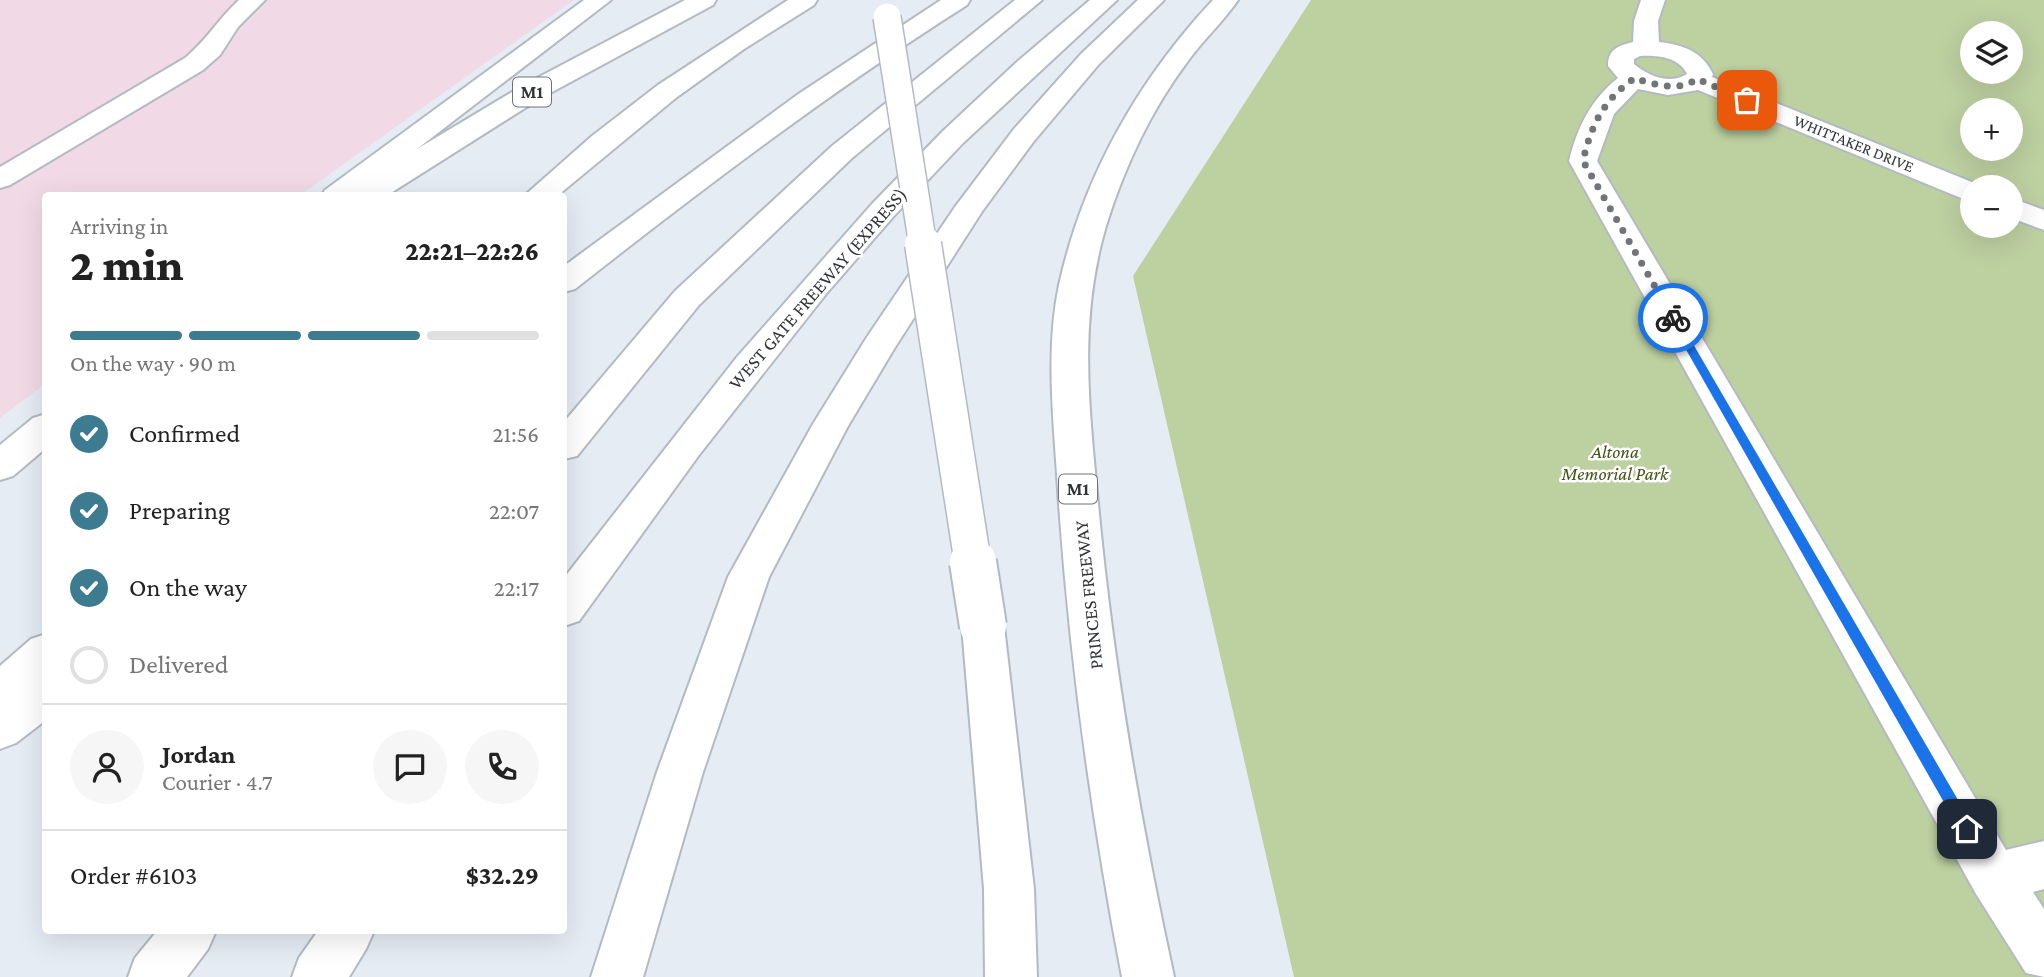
<!DOCTYPE html>
<meta charset="utf-8">
<style>
body{margin:0;font-family:"Crimson Pro",serif;background:#f6f6f6;color:#222;height:100vh;display:flex;flex-direction:column;font-size:26px;white-space:nowrap}
*{box-sizing:border-box;margin:0}
p{font-size:23px;color:#767676}
.icon{flex:none;width:38px;height:38px;fill:none;stroke:currentColor;stroke-width:2;stroke-linecap:round;stroke-linejoin:round}
.map{position:relative;flex:1;overflow:hidden}
.sheet{position:absolute;left:42px;top:192px;width:525px;height:742px;display:flex;flex-direction:column;background:#fff;border-radius:7px;box-shadow:0 7px 28px #0002}
.sheet>*{flex:none}
.controls{position:absolute;left:1960px;top:21px;display:grid;gap:14px}
.controls a{display:grid;place-items:center;width:63px;height:63px;border-radius:50%;background:#fff;box-shadow:0 7px 28px #0002;font-size:35px}
.pin{position:absolute;display:grid;place-items:center;width:60px;height:60px;color:#fff;margin:-30px;border-radius:14px;box-shadow:0 4px 10px #0006}
.courier{position:absolute;display:grid;place-items:center;width:70px;height:70px;margin:-35px;border:5px solid #1a73e8;border-radius:50%;background:#fff;color:#222;box-shadow:0 2px 9px #0007}
.overview em{font-style:normal;font-weight:800}
.overview div{display:flex;flex-direction:column-reverse}
.overview{display:flex;align-items:center;justify-content:space-between;height:119px;padding:0 28px}
h1{font-size:46px;font-weight:800;line-height:52px}
.bar{display:grid;grid-template-columns:repeat(4,1fr);gap:10px 7px;align-content:center;height:84px;padding:0 28px}
.bar i{height:9px;border-radius:5px;background:#e0e0e0}
.bar .active{background:#3c7b90}
.bar p{grid-column:span 4}
.line{display:flex;align-items:center;gap:18px;padding:0 28px;border-top:2px solid #e0e0e0}
.line div{flex:1}
.round{display:grid;place-items:center;flex:none;width:74px;height:74px;border-radius:37px;background:#f6f6f6}
ol{padding:0 28px;list-style:none}
li{display:flex;align-items:center;gap:21px;height:77px}
li p{margin-inline-start:auto}
li .icon{padding:7px;border-radius:50%;background:#3c7b90;color:#fff;stroke-width:4}
li:last-child{color:#767676}
li i{width:38px;height:38px;border:4px solid #e0e0e0;border-radius:50%}
.map>svg:first-child{display:block}
.industrial{fill:#f1dae6}
.green{fill:#bdd0a0;fill-rule:evenodd}
.lines{fill:none;stroke-linecap:round;stroke-linejoin:round}
.minor-casing{stroke:#b3bac2;stroke-width:4}
.highway-casing{stroke:#b3bac2;stroke-width:4}
.minor{fill:#fff;fill-rule:evenodd}
.highway{fill:#fff;fill-rule:evenodd}
.highway-bridge-far2-casing{stroke:#b3bac2;stroke-width:30;stroke-linecap:butt}
.highway-bridge-far1-casing{stroke:#b3bac2;stroke-width:39;stroke-linecap:butt}
.highway-bridge-casing{stroke:#b3bac2;stroke-width:50;stroke-linecap:butt}
.highway-bridge-far2{stroke:#fff;stroke-width:27}
.highway-bridge-far1{stroke:#fff;stroke-width:36}
.highway-bridge{stroke:#fff;stroke-width:46}
.route{fill:#1a73e8}
.done{stroke:#71757a;stroke-width:7;stroke-dasharray:0 12.6}
.labels{text-anchor:middle;stroke-width:5;stroke-linejoin:round;paint-order:stroke}
.far-street-label{font-size:16px;fill:#323538;stroke:#fff}
.shield{fill:#fff;stroke:#707274;stroke-width:2}
.shield-label{font-size:18px;font-weight:bold;fill:#323538}
.street-label{font-size:19px;fill:#323538;stroke:#fff}
.park-label{font-size:19px;font-style:italic;fill:#405416;stroke:#fff}
</style>
<div class="map">
<svg width="2044" height="977" viewBox="0 0 2044 977">
<rect width="100%" height="100%" fill="#e5ecf4"/>
<!-- industrial -->
<path class="industrial" d="M0 0H574L299 196H46L45 384 0 418Z"/>
<!-- green -->
<path class="green" d="M1311 0H2044V977H1294L1133 276ZM1972 33H2011V72H1972ZM1972 110H2011V149H1972ZM1972 187H2011V226H1972Z"/>
<g class="lines">
<defs>
<path id="minor" d="M239 0H265L238 27 220 55 203 70 10 185 0 188V167L185 58C206 41 219 18 239 0Z
M1641 0H1665L1658 21 1659 42C1683 45 1702 51 1713 74L1712 77 1984 187H1972V201L1961 198 1698 90 1668 95 1638 89 1614 114 1597 161 2006 850 2044 841V889L2033 892 2044 909V977L2026 973 1976 894 1569 161C1577 128 1591 99 1618 78L1608 66C1608 49 1618 46 1633 42L1634 21ZM1640 56C1657 55 1679 57 1687 74 1670 85 1648 76 1634 64V59Z
M2011 198 2044 210V230L2011 218Z"/>
<path id="highway" d="M584 0H611L417 149 522 86 685 0H716L713 5 541 98 386 196H321L325 190Z
M788 0H817L814 5 744 49 677 97 557 196H524L592 136 658 85Z
M941 0H970L967 5C830 92 702 189 575 289L564 292V266L797 95Z
M1015 0H1042L852 158 699 305 577 456 564 459V422L675 291 832 146Z
M1090 0H1117L963 143 893 217 826 294 699 455 579 621 564 626V578L737 357 872 204 943 131 1018 61Z
M1138 0H1164L1099 64 1034 141 983 210 894 349 848 426 769 577 703 772 643 977H591L657 772 728 577 813 424 867 337 955 207 1014 129 1081 54Z
M1213 0H1238C1223 22 1203 40 1188 61 1151 110 1124 168 1106 226 1077 324 1090 414 1099 514 1114 670 1141 824 1174 977H1122C1091 816 1069 654 1058 490 1054 423 1045 351 1059 285 1083 177 1138 80 1213 0Z
M46 414V448L13 476 0 480V445L33 418Z
M983 608 998 613 1004 626 1034 889 1037 977H985L984 889 962 626 968 613Z
M46 634V720L16 743 0 749V666L31 639Z
M157 931H216L208 949 187 977H128L135 958Z
M318 931H374L366 949 349 977H292L299 958Z"/>
</defs>
<!-- minor casing -->
<use href="#minor" class="minor-casing"/>
<!-- highway casing -->
<use href="#highway" class="highway-casing"/>
<!-- minor -->
<use href="#minor" class="minor"/>
<!-- highway -->
<use href="#highway" class="highway"/>
<defs>
<path id="highway-bridge-far2" d="M887 17 923 246"/>
<path id="highway-bridge-far1" d="M923 244 973 564"/>
<path id="highway-bridge" d="M973 562 983 626"/>
</defs>
<!-- highway-bridge-far2 casing -->
<use href="#highway-bridge-far2" class="highway-bridge-far2-casing"/>
<!-- highway-bridge-far1 casing -->
<use href="#highway-bridge-far1" class="highway-bridge-far1-casing"/>
<!-- highway-bridge casing -->
<use href="#highway-bridge" class="highway-bridge-casing"/>
<!-- highway-bridge-far2 -->
<use href="#highway-bridge-far2" class="highway-bridge-far2"/>
<!-- highway-bridge-far1 -->
<use href="#highway-bridge-far1" class="highway-bridge-far1"/>
<!-- highway-bridge -->
<use href="#highway-bridge" class="highway-bridge"/>
</g>
<!-- route -->
<path class="route" d="M1673 314 1678 318 1972 824 1974 829 1972 834H1962L1668 318Z"/>
<g class="lines">
<!-- done -->
<path class="done" d="M1673 318 1583 161C1591 125 1604 99 1635 78 1654 85 1679 92 1697 79L1747 100"/>
</g>
<g class="labels">
<!-- far-street labels -->
<g class="far-street-label">
<text transform="translate(1854 143) rotate(22)" y="6">WHITTAKER DRIVE</text>
</g>
<!-- shield labels -->
<g class="shield">
<rect x="513" y="77.5" width="38" height="29" rx="5"/>
<rect x="1059" y="474.5" width="38" height="29" rx="5"/>
</g>
<g class="shield-label">
<text x="532" y="98">M1</text>
<text x="1078" y="495">M1</text>
</g>
<!-- street labels -->
<g class="street-label">
<text transform="translate(817 288) rotate(-49)" y="7">WEST GATE FREEWAY (EXPRESS)</text>
<text transform="translate(1088 595) rotate(-96)" y="7">PRINCES FREEWAY</text>
</g>
<!-- park labels -->
<g class="park-label">
<text x="1615" y="458">Altona<tspan x="1615" dy="22">Memorial Park</tspan></text>
</g>
</g>
</svg>
<div class="controls">
<a><svg class="icon" aria-label="layers" viewBox="0 0 24 24"><path d="M12 4l9 5-9 5-9-5zM3 14l9 5 9-5"/></svg></a>
<a>+</a>
<a>−</a>
</div>
<div class="pin" style="left:1747px;top:100px;background:#ea580c"><svg class="icon" aria-label="bag" viewBox="0 0 24 24"><path d="M5 8h14l-1 12H6zM9 8a3 3 0 0 1 6 0"/></svg></div>
<div class="pin" style="left:1967px;top:829px;background:#1f2937"><svg class="icon" aria-label="home" viewBox="0 0 24 24"><path d="M3 11l9-7 9 7M6 9v11h12V9"/></svg></div>
<div class="courier" style="left:1673px;top:318px"><svg class="icon" aria-label="bike" viewBox="0 0 24 24"><circle cx="6" cy="16" r="4"/><circle cx="18" cy="16" r="4"/><path d="M6 16l4-8h5l3 8M10 8l3 8H6M13 5h3"/></svg></div>
<section class="sheet">
<div class="overview"><div><h1>2 min</h1><p>Arriving in</p></div><em>22:21–22:26</em></div>
<div class="bar"><i class="active"></i><i class="active"></i><i class="active"></i><i></i><p>On the way · 90 m</p></div>
<ol>
<li><svg class="icon" aria-label="check" viewBox="0 0 24 24"><path d="M5 12l5 5 9-10"/></svg>Confirmed<p>21:56</p></li>
<li><svg class="icon" aria-label="check" viewBox="0 0 24 24"><path d="M5 12l5 5 9-10"/></svg>Preparing<p>22:07</p></li>
<li><svg class="icon" aria-label="check" viewBox="0 0 24 24"><path d="M5 12l5 5 9-10"/></svg>On the way<p>22:17</p></li>
<li><i></i>Delivered</li>
</ol>
<div class="line" style="height:126px"><a class="round"><svg class="icon" aria-label="person" viewBox="0 0 24 24"><circle cx="12" cy="8" r="4"/><path d="M4 21q1-7 8-7t8 7"/></svg></a><div><b>Jordan</b><p>Courier · 4.7</p></div><a class="round"><svg class="icon" aria-label="chat" viewBox="0 0 24 24"><path d="M4 5h16v11H9l-5 4z"/></svg></a><a class="round"><svg class="icon" aria-label="phone" viewBox="0 0 24 24"><path d="M5 4h4l2 5-3 2q2 4 5 5l2-3 5 2v4C11 20 4 13 5 4z"/></svg></a></div>
<div class="line" style="height:91px"><div>Order #6103</div><b>$32.29</b></div>
</section>
</div>
